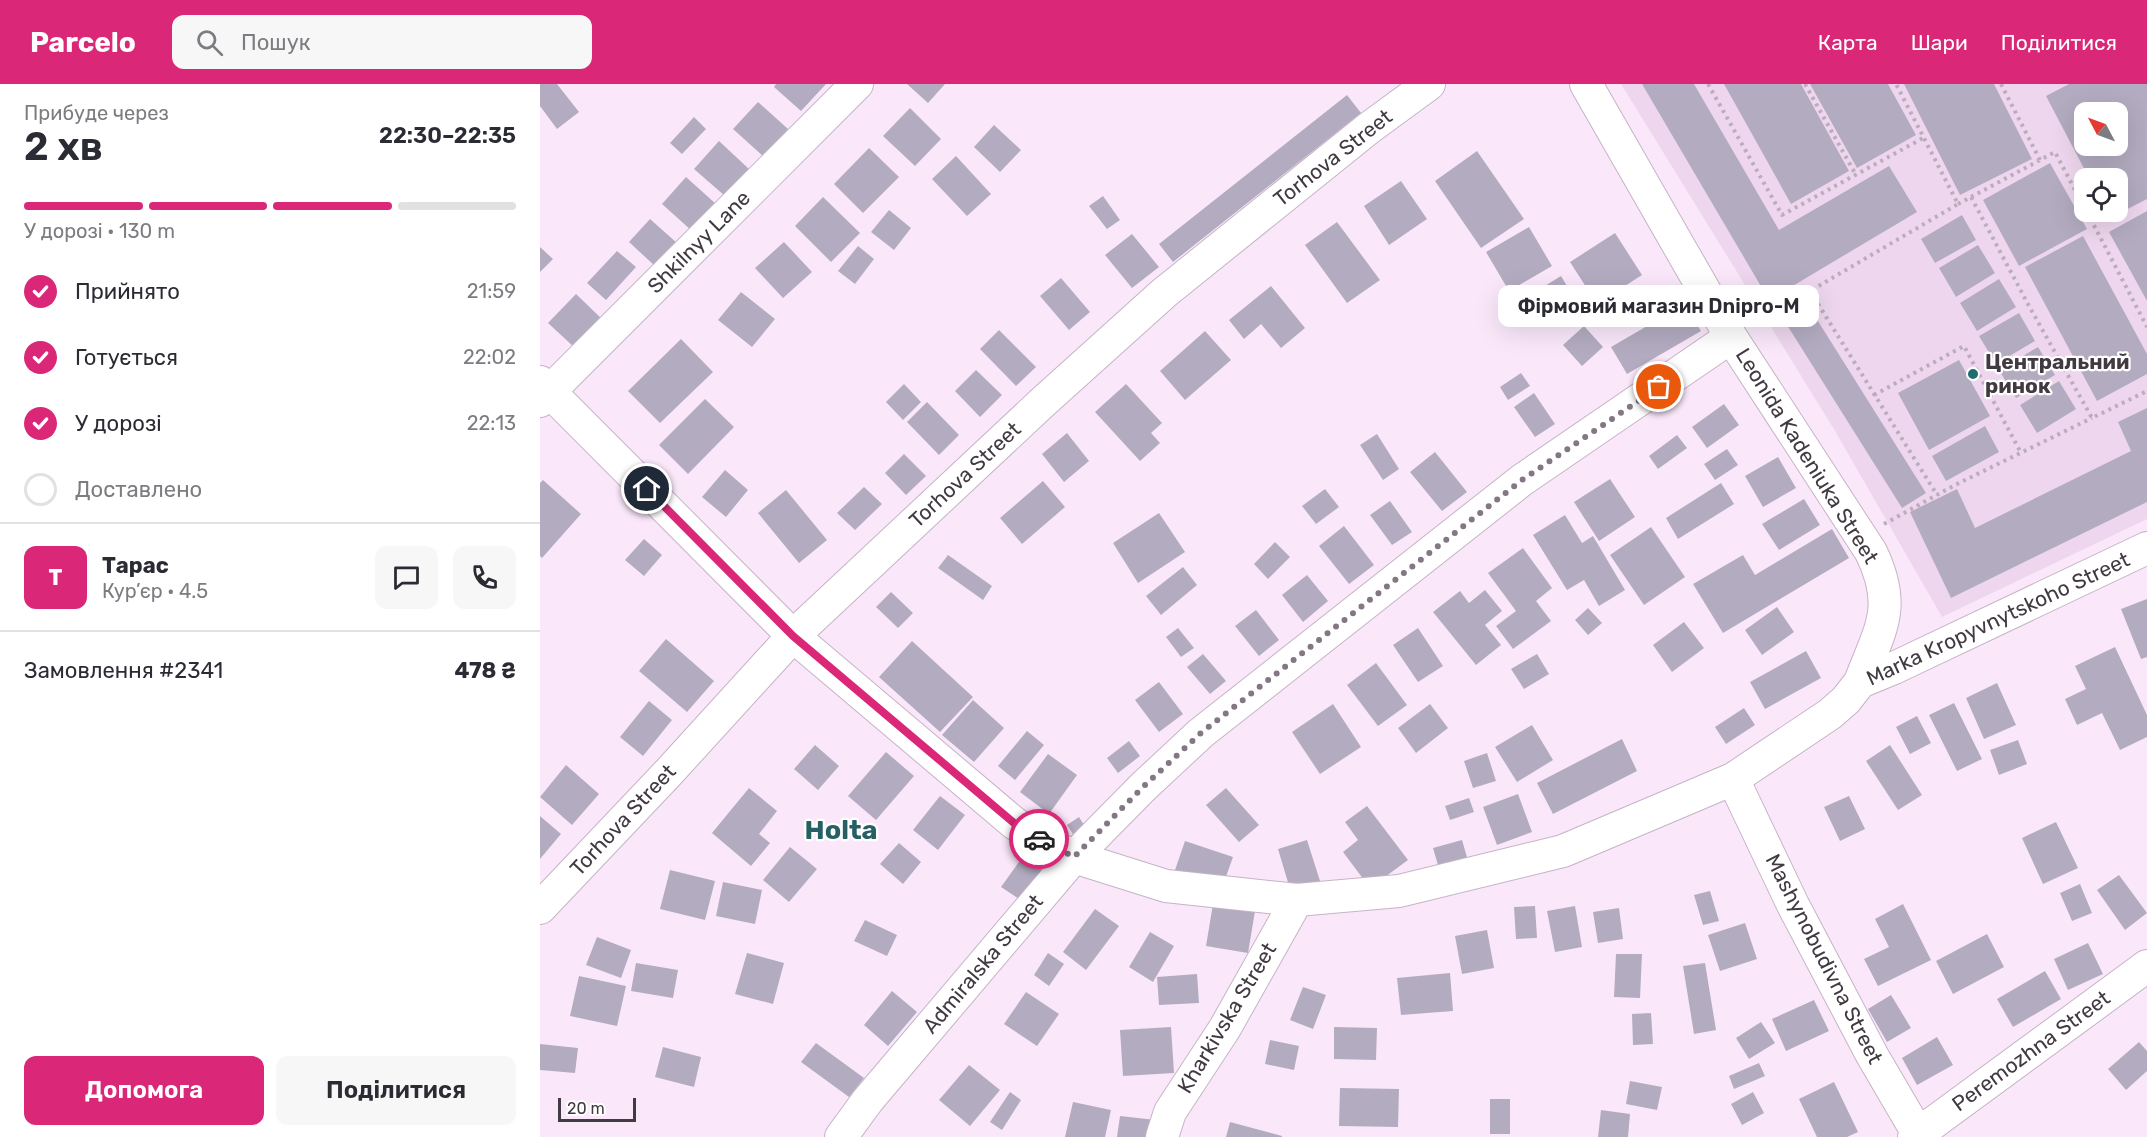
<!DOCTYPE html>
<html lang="uk">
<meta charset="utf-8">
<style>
body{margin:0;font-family:Rubik,sans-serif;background:#f7f7f7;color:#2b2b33;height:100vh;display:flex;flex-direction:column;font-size:22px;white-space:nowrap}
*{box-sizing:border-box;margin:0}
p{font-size:20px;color:#7c7c81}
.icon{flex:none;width:33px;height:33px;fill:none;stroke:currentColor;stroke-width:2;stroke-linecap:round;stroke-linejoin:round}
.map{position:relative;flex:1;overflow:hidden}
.drawer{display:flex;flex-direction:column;background:#fff;width:540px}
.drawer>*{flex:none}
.needle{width:39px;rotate:311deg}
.fabs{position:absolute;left:1534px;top:18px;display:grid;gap:12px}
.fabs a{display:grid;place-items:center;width:54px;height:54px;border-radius:12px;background:#fff;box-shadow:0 6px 24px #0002;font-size:30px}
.scale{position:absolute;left:18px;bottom:15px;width:78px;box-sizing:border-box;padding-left:6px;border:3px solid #413a41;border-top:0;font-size:16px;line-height:21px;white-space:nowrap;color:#413a41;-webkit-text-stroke:4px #fff;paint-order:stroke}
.pin{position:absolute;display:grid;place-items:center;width:51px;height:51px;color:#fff;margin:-26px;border:3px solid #fff;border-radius:50%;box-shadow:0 2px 6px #0007}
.courier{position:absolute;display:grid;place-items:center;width:60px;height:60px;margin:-30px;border:4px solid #db2777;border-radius:50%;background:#fff;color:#222;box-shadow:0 2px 8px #0007}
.bubble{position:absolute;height:42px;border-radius:12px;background:#fff;box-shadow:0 6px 24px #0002;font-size:20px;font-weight:600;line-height:42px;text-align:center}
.summary em{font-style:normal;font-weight:600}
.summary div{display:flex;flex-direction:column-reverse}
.summary{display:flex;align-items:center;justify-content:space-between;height:102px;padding:0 24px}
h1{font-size:39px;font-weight:600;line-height:45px}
.bar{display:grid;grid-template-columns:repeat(4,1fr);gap:9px 6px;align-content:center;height:72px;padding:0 24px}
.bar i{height:8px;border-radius:4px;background:#e1e1e2}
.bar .current{background:#db2777}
.bar p{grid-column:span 4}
.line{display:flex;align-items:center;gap:15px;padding:0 24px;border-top:2px solid #e1e1e2}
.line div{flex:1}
.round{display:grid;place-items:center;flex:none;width:63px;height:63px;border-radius:12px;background:#f7f7f7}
ol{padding:0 24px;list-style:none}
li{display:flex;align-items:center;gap:18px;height:66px}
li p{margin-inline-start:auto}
li .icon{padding:6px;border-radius:50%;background:#db2777;color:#fff;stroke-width:4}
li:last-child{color:#7c7c81}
li i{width:33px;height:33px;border:3px solid #e1e1e2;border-radius:50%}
.primary-button{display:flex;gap:12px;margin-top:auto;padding:12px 24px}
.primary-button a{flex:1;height:69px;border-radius:12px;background:#db2777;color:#fff;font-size:24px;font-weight:600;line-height:69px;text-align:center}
.primary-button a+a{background:#f7f7f7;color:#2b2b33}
header{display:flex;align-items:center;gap:36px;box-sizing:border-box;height:84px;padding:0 30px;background:#db2777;color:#fff}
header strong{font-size:28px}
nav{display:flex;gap:33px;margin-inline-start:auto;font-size:21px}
.search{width:420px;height:54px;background:#f7f7f7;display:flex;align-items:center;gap:15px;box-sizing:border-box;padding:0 21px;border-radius:12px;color:#7c7c81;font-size:22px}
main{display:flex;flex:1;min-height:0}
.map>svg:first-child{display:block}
.built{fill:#eed7ee;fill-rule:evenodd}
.building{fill:#b3acc1;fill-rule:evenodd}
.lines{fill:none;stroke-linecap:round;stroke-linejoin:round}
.minor-casing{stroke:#c5b4c5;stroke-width:34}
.path{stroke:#bcadbc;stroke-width:4;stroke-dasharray:3 4.5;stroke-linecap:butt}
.minor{stroke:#fff;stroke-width:32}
.done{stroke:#827782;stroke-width:6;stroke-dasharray:0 10.8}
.route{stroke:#db2777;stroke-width:8}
.poi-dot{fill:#216c72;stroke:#fff;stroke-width:2}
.labels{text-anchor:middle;stroke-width:4.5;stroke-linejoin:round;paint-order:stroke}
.street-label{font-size:21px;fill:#413a41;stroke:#fff}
.poi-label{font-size:21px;font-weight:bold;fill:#413a41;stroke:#fff;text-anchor:start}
.district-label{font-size:27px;font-weight:bold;fill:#266064;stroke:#fff}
</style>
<header>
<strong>Parcelo</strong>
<div class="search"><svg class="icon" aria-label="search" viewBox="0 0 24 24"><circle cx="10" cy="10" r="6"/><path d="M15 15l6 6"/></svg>Пошук</div>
<nav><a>Карта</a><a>Шари</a><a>Поділитися</a></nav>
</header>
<main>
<section class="drawer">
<div class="summary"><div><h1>2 хв</h1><p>Прибуде через</p></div><em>22:30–22:35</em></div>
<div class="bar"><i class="current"></i><i class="current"></i><i class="current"></i><i></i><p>У дорозі · 130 m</p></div>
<ol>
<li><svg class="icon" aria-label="check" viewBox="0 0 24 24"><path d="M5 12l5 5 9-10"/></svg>Прийнято<p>21:59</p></li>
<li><svg class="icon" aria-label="check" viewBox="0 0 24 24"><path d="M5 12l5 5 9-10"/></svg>Готується<p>22:02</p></li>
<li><svg class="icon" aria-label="check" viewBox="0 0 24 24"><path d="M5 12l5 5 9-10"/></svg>У дорозі<p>22:13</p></li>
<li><i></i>Доставлено</li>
</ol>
<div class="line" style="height:108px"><b class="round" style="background:#db2777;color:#fff">Т</b><div><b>Тарас</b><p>Кур’єр · 4.5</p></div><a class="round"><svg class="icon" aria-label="chat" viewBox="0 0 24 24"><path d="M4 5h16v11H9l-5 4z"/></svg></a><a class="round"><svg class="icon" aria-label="phone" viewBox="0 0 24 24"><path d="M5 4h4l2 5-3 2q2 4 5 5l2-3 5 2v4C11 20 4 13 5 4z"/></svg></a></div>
<div class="line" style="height:78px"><div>Замовлення #2341</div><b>478 ₴</b></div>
<div class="primary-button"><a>Допомога</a><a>Поділитися</a></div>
</section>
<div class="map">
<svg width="1607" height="1053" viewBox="0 0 1607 1053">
<rect width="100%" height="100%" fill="#fae8fa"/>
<!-- built -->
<path class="built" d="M1081 0H1607V435L1402 533 1295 347ZM1545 28H1578V62H1545ZM1545 94H1578V128H1545Z"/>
<!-- building -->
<path class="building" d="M0 0H17L39 28 17 45 0 22Z
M236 0H286L261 27 234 3Z
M367 0H405L388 19Z
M1102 0H1154L1239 146 1349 82 1377 128 1229 216Z
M1184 0H1261L1309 87 1251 120Z
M1270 0H1348L1376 51 1317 84Z
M1364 0H1454L1492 75 1420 111Z
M1529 0H1607V115L1570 134 1566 128H1578V94H1549L1506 12ZM1545 28H1578V62H1545Z
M807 11 821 29 633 178 619 160Z
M218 18 248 45 224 73 193 45Z
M370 24 401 55 375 82 343 52Z
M154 33 166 45 142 70 130 59Z
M454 41 481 66 460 88 434 63Z
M179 57 209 85 185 112 154 85Z
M329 64 359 93 323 129 294 100Z
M937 67 984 135 941 164 895 97Z
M416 72 451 110 427 132 392 95Z
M1510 79 1547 145 1479 182 1443 116Z
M146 93 176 120 152 147 122 120Z
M861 97 887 135 849 161 824 122Z
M563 112 580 136 567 145 549 122Z
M283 113 320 149 291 178 255 142Z
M349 126 371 144 354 166 331 148Z
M1607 127V217L1569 148Z
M1422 131 1436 156 1395 179 1381 155Z
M110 135 137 159 116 183 89 158Z
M797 138 840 196 807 219 765 161Z
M989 143 1012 182 969 207 946 168Z
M1075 149 1102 191 1057 220 1030 178Z
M592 150 619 183 592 204 565 171Z
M1543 152 1607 270V290L1557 317 1485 183Z
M244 158 272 188 243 214 215 184Z
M1438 161 1455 189 1416 213 1399 184Z
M318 162 334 175 315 200 298 187Z
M0 163 13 175 0 188Z
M77 167 96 183 66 216 47 199Z
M1021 192 1039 222 1008 241 990 211Z
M521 194 550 228 529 246 500 212Z
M1459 195 1476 223 1437 247 1420 219Z
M731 202 765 244 741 264 721 240 704 255 689 236Z
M201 208 235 235 212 263 178 236Z
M36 210 62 235 35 264 8 239Z
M1145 220 1161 247 1087 290 1071 263Z
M1271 226 1386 409 1362 424 1247 241Z
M1479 229 1495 257 1456 280 1439 252Z
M1044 242 1063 263 1042 282 1023 261Z
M459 246 496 283 476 302 440 265Z
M665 247 691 276 645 316 620 287Z
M141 255 173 288 120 339 88 307Z
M1498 263 1515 291 1476 314 1459 286Z
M1419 276 1450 332 1389 366 1358 309Z
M436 286 462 311 440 333 415 307Z
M981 289 990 302 968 316 960 303Z
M1519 297 1536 325 1497 349 1480 321Z
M364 300 381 318 363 336 346 318Z
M586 300 622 339 611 349 620 359 600 377 555 328Z
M994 309 1015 340 995 353 974 323Z
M165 315 194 343 148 390 119 361Z
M387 318 419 351 399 371 367 338Z
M1184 320 1199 341 1167 364 1152 343Z
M1607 324V418L1411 514 1370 428 1417 405 1435 444 1591 367 1578 338Z
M1445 342 1459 368 1406 397 1392 372Z
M527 349 549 377 524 398 502 370Z
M837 350 859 385 843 396 820 361Z
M1137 351 1147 364 1118 385 1109 372Z
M1187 365 1198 381 1175 396 1164 380Z
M895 368 927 408 902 427 870 388Z
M364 370 386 392 366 411 345 389Z
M1238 373 1256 404 1223 423 1205 392Z
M185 386 208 406 186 433 162 413Z
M1070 395 1095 433 1059 457 1034 418Z
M3 396 41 430 2 474 0 472V399Z
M503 397 525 423 482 460 460 434Z
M1181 399 1194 420 1138 455 1126 434Z
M324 403 342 420 315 446 297 429Z
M785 405 799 423 776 440 762 422Z
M246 406 287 456 259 479 218 429Z
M1264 415 1280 441 1239 466 1222 440Z
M850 417 872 448 852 461 830 431Z
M619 429 645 468 598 499 573 459Z
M1025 431 1042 459 1053 452 1085 506 1059 522 1044 496 1027 506 993 451Z
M804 442 834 481 809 500 779 462Z
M1111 443 1145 493 1104 521 1070 471Z
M1292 445 1309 474 1183 549 1153 500 1203 471 1215 491Z
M104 455 122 471 104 492 85 476Z
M735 458 750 473 728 495 714 480Z
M983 464 1012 504 996 517 1011 537 973 565 956 542 976 527 948 489Z
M408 471 452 502 443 516 398 484Z
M643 483 657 501 621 531 606 512Z
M767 491 788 517 763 538 742 511Z
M945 506 962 527 945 541 961 561 936 581 893 528 920 507 929 519Z
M351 508 373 529 358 544 336 523Z
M1607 515V573L1601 575 1581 525Z
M1237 523 1254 548 1222 571 1205 546Z
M1048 524 1062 539 1048 551 1035 536Z
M716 526 739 556 719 572 695 542Z
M1144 538 1164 564 1132 588 1113 561Z
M638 544 654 564 641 573 626 553Z
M878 544 903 582 878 598 853 561Z
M126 555 174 597 147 628 99 587Z
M372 557 433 613 400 648 339 593Z
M1575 563 1607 631V653L1580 666 1562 629 1537 641 1525 615 1546 605 1535 582Z
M1266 567 1281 594 1225 625 1210 598Z
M663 570 686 597 670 610 647 583Z
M997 570 1009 590 984 605 971 585Z
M836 579 867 621 838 642 807 601Z
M619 598 643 630 619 648 595 616Z
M1457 599 1476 641 1444 655 1426 614Z
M433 616 464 644 434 678 402 651Z
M109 617 132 636 103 672 80 653Z
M1414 619 1442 675 1417 687 1389 631Z
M793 620 821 663 780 690 752 648Z
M890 620 908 644 876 669 858 644Z
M1204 624 1215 641 1186 660 1175 643Z
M1377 632 1391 659 1370 670 1356 643Z
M992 641 1013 676 977 698 955 663Z
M487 647 504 661 475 696 458 682Z
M1082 655 1097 687 1013 730 997 699Z
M1478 656 1487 680 1459 691 1450 666Z
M589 657 600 672 578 689 567 674Z
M275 661 299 682 278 706 254 685Z
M1350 661 1382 711 1358 726 1326 677Z
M346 668 374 692 336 736 308 712Z
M947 669 956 697 933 704 924 677Z
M508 670 537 691 509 730 480 708Z
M26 681 59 710 32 741 0 713Z
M209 704 237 727 219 750 230 759 211 782 172 749Z
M686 704 719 741 699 758 666 721Z
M978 710 992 748 957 761 943 723Z
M400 712 425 731 398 766 373 746Z
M1309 712 1325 745 1300 757 1284 723Z
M929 714 934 728 910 736 905 722Z
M827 722 868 776 830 804 803 768 818 756 805 738Z
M0 732 21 750 0 775Z
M539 733 547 746 535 753 527 741Z
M1516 738 1538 784 1503 800 1482 754Z
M767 756 780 797 750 805 738 765Z
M922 756 931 787 902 795 893 764Z
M645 757 693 773 682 804 634 789Z
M359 759 381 778 363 800 340 780Z
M250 763 277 785 249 818 223 796Z
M486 768 509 784 485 819 461 803Z
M130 786 175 797 165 836 120 825Z
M1579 791 1607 829 1585 846 1557 806Z
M183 798 222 806 215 840 176 832Z
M1540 800 1552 829 1532 837 1520 809Z
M1170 807 1179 837 1163 841 1154 811Z
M673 820 715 827 708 869 666 862Z
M1363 820 1391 876 1338 902 1324 875 1349 863 1335 835Z
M995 822 997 854 976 855 974 823Z
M1035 822 1042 863 1015 868 1007 827Z
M1079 824 1083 855 1058 859 1053 828Z
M555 825 579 842 546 886 523 868Z
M325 836 357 851 347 872 314 857Z
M1205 839 1217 875 1180 887 1168 851Z
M947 846 954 884 922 890 915 852Z
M610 848 634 862 613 898 589 883Z
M1447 850 1464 883 1413 910 1396 877Z
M57 853 91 866 81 894 46 881Z
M1548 859 1563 890 1528 906 1514 875Z
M207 869 244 879 233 920 195 910Z
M508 869 524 880 509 902 494 891Z
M1076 870H1102L1100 914 1074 913Z
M96 879 138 886 133 914 91 907Z
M1165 879 1176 946 1154 950 1143 882Z
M1505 887 1521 915 1473 943 1457 915Z
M910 889 913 927 861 931 857 894Z
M657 890 659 919 619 921 617 893Z
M39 892 86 902 77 942 30 932Z
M763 903 786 911 773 945 750 936Z
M352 907 377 928 348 962 324 941Z
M486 908 519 930 497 962 464 940Z
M1351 911 1371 944 1347 958 1328 925Z
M1274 916 1289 947 1246 967 1232 935Z
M1111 929 1113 960 1093 961 1092 930Z
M1221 938 1235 959 1209 975 1196 954Z
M631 943 634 989 583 992 580 946Z
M794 943 837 944 836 976 794 975Z
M1397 953 1413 981 1377 1001 1362 974Z
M730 956 759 962 754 986 725 980Z
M1599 958 1607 967V987L1586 1006 1568 985Z
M276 959 324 994 309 1013 261 978Z
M0 960 38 964 35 989 0 986Z
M123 963 161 973 154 1003 115 993Z
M1219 979 1225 992 1194 1005 1189 992Z
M429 981 460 1006 430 1042 399 1016Z
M1090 997 1122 1003 1117 1026 1086 1020Z
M1294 998 1318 1048 1307 1053H1277L1259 1015Z
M800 1004 859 1005 858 1043 799 1042Z
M470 1008 481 1016 462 1046 450 1038Z
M1213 1008 1224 1029 1202 1041 1191 1020Z
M950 1015H970V1050H950Z
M533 1018 571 1026 565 1053H525Z
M1061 1026 1090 1030 1088 1053H1058Z
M580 1032 616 1036 614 1053H577Z
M690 1038 742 1052V1053H686Z"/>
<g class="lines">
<defs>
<path id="minor" d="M1046 0 1191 253 1331 468C1358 524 1340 545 1320 598
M0 298 253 552 474 739 494 752 534 773 626 802 757 816 859 807 1023 767 1193 695 1290 630 1306 616 1320 598 1354 584 1607 464
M0 317 317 0
M1193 695 1253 821 1332 971 1380 1053
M0 824 129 688 253 552 503 318 624 209 829 44 889 0
M301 1053 328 1016 534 773 603 703 661 649 982 396 1191 253
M622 1053 630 1028 685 944 757 816
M1374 1053 1607 882"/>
</defs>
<!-- minor casing -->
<use href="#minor" class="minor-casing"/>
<!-- path -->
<path class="path" d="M1168 0 1242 131 1385 53
M1265 0 1316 91
M1461 0 1500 76
M1431 113 1515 68 1545 125
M1418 120 1431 113 1489 222 1552 334 1607 307
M1547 128 1607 243
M1270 207 1397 411
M1214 240 1418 120 1356 0
M1334 311 1424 262 1481 369
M1344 440 1415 401 1552 334"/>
<!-- minor -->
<use href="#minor" class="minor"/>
</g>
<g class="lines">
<!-- done -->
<path class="done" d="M499 755 534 773 603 703 661 649 982 396 1119 303"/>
<!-- route -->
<path class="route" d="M107 405 253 552 474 739 499 755"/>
</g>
<!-- markers -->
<circle class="poi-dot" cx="1433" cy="290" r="6"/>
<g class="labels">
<!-- street labels -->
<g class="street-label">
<text transform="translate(793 74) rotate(-38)" y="7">Torhova Street</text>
<text transform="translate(159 158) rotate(-45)" y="7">Shkilnyy Lane</text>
<text transform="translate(1267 372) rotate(58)" y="7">Leonida Kadeniuka Street</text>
<text transform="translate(425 391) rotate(-43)" y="7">Torhova Street</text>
<text transform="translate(1458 535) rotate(-25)" y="7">Marka Kropyvnytskoho Street</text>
<text transform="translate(83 736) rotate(-47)" y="7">Torhova Street</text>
<text transform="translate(1284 875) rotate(63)" y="7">Mashynobudivna Street</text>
<text transform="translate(443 880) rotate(-50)" y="7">Admiralska Street</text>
<text transform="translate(687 934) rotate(-59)" y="7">Kharkivska Street</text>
<text transform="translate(1491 967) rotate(-36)" y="7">Peremozhna Street</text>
</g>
<!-- poi labels -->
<g class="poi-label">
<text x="1445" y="285">Центральний<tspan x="1445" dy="24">ринок</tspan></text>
</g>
<!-- district labels -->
<g class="district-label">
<text x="301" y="755">Holta</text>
</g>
</g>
</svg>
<div class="fabs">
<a><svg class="needle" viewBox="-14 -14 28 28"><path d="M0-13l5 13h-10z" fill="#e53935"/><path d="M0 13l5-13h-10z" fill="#7c7c81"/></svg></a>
<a><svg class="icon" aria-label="locate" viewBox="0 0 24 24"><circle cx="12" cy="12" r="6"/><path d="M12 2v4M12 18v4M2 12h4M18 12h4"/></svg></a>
</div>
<div class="scale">20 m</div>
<div class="pin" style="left:1119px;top:303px;background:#ea580c"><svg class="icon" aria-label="bag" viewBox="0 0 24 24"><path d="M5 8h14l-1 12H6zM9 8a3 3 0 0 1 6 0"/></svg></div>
<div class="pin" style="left:107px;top:405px;background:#1f2937"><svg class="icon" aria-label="home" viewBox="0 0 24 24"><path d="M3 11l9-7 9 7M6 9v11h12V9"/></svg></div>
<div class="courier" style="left:499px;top:755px"><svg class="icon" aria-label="car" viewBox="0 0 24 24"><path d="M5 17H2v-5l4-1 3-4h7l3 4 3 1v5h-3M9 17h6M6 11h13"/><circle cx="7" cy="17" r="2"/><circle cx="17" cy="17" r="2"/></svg></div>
<div class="bubble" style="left:958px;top:201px;width:321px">Фірмовий магазин Dnipro-M</div>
</div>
</main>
